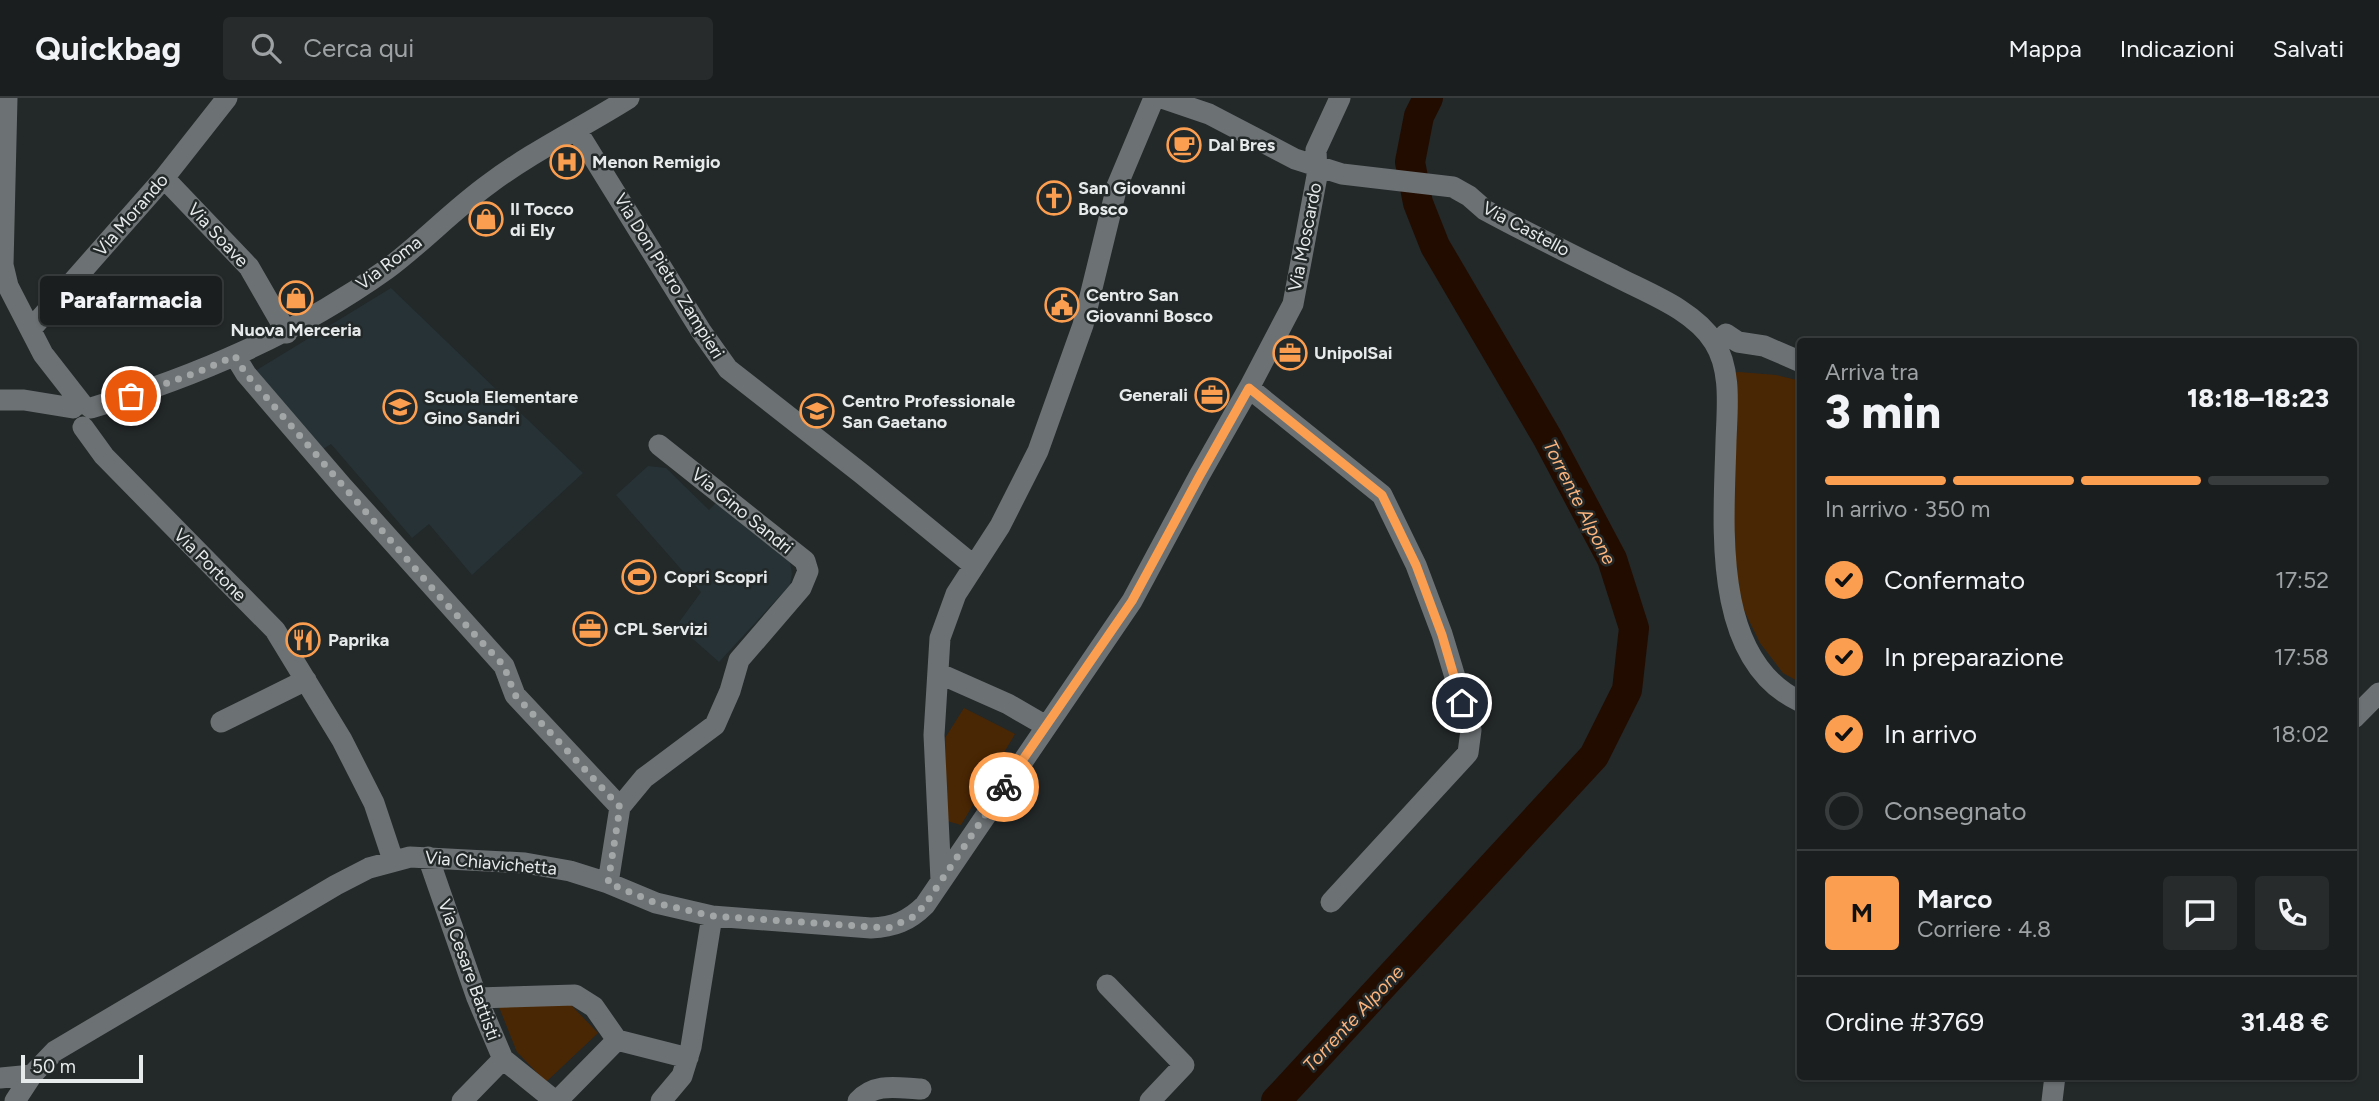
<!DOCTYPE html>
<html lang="it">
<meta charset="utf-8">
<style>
body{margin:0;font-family:Figtree,sans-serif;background:#272b2c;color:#f1f3f6;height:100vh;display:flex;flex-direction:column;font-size:26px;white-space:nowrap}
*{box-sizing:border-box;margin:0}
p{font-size:23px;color:#9fa2a4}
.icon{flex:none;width:38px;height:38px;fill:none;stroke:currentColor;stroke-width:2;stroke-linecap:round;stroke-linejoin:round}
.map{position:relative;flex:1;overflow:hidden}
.drawer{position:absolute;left:1797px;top:240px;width:560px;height:742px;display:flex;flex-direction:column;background:#1a1e1f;border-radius:7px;box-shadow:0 2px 5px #0004,0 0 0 2px #383c3d}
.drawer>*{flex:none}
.scale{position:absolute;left:21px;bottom:18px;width:122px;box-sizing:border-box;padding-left:7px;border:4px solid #e7eaeb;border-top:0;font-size:19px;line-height:24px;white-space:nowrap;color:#e7eaeb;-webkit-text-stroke:5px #232829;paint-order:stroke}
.pin{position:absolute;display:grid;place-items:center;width:60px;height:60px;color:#fff;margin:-30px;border:4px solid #fff;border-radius:50%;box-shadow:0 2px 7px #0007}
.courier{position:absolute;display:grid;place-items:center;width:70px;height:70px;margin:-35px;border:5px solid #fb9e50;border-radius:50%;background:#fff;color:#222;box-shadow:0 2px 9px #0007}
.bubble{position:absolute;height:49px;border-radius:7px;background:#1a1e1f;box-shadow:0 2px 5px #0004,0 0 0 2px #383c3d;font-size:23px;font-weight:800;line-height:49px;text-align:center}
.head em{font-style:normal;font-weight:800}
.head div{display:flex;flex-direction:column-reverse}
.head{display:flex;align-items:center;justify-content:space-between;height:119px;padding:0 28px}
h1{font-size:46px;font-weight:800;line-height:52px}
.bar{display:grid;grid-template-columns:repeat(4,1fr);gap:10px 7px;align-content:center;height:84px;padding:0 28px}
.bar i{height:9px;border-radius:5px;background:#383c3d}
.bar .on{background:#fb9e50}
.bar p{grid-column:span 4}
.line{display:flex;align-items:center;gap:18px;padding:0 28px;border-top:2px solid #383c3d}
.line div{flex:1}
.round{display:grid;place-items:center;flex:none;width:74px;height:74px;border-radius:7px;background:#272b2c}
ol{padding:0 28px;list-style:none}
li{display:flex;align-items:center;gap:21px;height:77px}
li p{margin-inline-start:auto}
li .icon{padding:7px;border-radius:50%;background:#fb9e50;color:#111;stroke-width:4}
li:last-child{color:#9fa2a4}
li i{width:38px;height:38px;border:4px solid #383c3d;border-radius:50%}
header{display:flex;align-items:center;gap:42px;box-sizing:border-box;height:98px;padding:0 35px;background:#1a1e1f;border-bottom:2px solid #383c3d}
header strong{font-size:33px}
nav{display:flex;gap:38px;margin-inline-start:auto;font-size:24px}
.search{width:490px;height:63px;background:#272b2c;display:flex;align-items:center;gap:18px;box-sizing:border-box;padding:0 24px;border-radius:7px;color:#9fa2a4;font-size:26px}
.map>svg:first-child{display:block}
.built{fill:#263235}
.green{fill:#4a2704}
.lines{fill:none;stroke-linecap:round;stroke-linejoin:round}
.river{stroke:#220c00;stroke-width:30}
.minor{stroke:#6c7173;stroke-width:21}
.done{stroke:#a2a6a7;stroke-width:7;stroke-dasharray:0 12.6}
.route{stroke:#fb9e50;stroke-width:9}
.labels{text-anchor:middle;stroke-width:5;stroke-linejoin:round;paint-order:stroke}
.poi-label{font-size:18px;font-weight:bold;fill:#e7eaeb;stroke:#232829;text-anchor:start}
.street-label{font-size:18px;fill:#e7eaeb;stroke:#232829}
.water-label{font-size:19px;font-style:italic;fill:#fbb47d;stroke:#232829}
</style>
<header>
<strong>Quickbag</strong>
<div class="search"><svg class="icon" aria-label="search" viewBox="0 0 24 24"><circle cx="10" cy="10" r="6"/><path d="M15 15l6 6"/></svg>Cerca qui</div>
<nav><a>Mappa</a><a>Indicazioni</a><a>Salvati</a></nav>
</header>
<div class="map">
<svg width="2379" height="1003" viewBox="0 0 2379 1003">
<rect width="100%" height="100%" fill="#232829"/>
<!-- built -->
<path class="built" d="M391 190 583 375 472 477 429 426 412 440 331 346 320 353 255 273Z
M648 368 666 370 709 412 717 404 790 464 792 476 790 487 719 564 677 527 701 494 616 397Z"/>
<!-- green -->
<path class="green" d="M1739 274 1776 277 1801 283V585L1783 575 1760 545 1742 508 1734 458 1733 275Z
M964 610 1015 636 961 727 947 723 945 640Z
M571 907 598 935 546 984 517 954 499 909Z"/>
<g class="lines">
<!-- river -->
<path class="river" d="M1276 1003 1594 658 1627 592 1634 530 1612 461 1547 339 1435 148 1418 105 1410 64 1419 18 1428 0"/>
<!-- minor -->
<path class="minor" d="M7 0 3 167 8 188 43 256 82 306
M1162 0 1209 16 1295 61 1342 76 1453 89 1469 98 1485 112C1527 135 1571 156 1613 177 1647 195 1693 211 1714 244 1732 272 1727 311 1726 343 1724 425 1710 562 1801 604
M577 33 701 233 728 271 862 376 973 467
M164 80 249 169 287 235
M31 231 164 80 227 0
M1716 246 1726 236 1738 244 1764 248 1801 264
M235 258 246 276 343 389 504 568 515 597 620 709
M1249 290 1382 397 1416 467 1442 536 1471 632 1468 655 1331 804
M0 302H24L73 310
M91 310C197 278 296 236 387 171 422 145 453 112 489 86 533 53 583 29 629 0
M83 329 104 358 275 532 342 642 374 705 393 762
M938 575 1008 606 1046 628
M2354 620 2379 595
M221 624 306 582
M428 759 477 900 503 961 555 1003
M941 782 934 637 940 540 956 496 1000 428 1038 353 1083 227 1117 88 1154 0
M608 785 620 709 644 680 715 627 730 593 739 562 801 490 808 473 805 463 659 347
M1107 887 1184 967 1150 1003
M477 900 575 897 594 909 617 942 688 960
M0 980 32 977
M15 1003 32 977 55 953 336 787 369 770 410 759 525 765 570 773 608 785 656 805 712 818 871 830C894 829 909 823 925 807L1132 503 1199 378 1249 290 1293 206 1317 78 1316 52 1340 0
M462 1003 503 961
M557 1003 617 942
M661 1003 682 978 691 949 712 818
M858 1003C875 984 898 990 921 991
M2052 1003 2055 978"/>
</g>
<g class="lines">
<!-- done -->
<path class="done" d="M131 298 198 274 235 258 246 276 439 498 504 568 515 597 620 709 608 785 656 805 712 818 888 830 913 819 925 807 1004 689"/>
<!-- route -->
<path class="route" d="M1004 689 1132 503 1199 379 1249 290 1382 397 1416 467 1442 537 1462 605"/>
</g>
<!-- icons -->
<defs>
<symbol id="cafe-ring" viewBox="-11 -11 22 22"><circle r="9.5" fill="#232829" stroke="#fb9e50" stroke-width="1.5"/><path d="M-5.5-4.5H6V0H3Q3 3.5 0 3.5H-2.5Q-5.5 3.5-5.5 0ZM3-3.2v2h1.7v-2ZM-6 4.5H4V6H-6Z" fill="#fb9e50"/></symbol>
<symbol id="hospital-ring" viewBox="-11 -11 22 22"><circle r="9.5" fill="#232829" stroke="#fb9e50" stroke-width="1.5"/><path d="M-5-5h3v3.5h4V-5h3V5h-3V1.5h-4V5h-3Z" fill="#fb9e50"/></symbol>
<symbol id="church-ring" viewBox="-11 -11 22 22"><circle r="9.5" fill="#232829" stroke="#fb9e50" stroke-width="1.5"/><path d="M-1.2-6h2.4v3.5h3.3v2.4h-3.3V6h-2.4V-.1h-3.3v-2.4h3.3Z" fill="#fb9e50"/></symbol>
<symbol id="shop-ring" viewBox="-11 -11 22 22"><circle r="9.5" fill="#232829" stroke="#fb9e50" stroke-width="1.5"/><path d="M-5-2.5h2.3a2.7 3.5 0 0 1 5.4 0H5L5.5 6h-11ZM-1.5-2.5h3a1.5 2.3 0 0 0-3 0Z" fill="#fb9e50"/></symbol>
<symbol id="civic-ring" viewBox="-11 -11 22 22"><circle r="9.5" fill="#232829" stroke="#fb9e50" stroke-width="1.5"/><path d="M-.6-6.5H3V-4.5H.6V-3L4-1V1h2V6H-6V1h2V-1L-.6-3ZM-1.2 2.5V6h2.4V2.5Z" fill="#fb9e50"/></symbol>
<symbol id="office-ring" viewBox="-11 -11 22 22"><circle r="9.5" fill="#232829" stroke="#fb9e50" stroke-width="1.5"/><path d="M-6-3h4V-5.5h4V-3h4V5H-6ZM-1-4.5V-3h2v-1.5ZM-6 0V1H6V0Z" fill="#fb9e50"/></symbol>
<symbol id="school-ring" viewBox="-11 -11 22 22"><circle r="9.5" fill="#232829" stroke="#fb9e50" stroke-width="1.5"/><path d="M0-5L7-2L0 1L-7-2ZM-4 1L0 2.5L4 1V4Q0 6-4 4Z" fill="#fb9e50"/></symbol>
<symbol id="stadium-ring" viewBox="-11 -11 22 22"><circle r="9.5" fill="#232829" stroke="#fb9e50" stroke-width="1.5"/><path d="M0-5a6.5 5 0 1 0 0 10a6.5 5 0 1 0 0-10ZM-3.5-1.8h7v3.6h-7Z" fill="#fb9e50"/></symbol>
<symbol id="restaurant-ring" viewBox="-11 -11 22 22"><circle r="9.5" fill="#232829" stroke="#fb9e50" stroke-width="1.5"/><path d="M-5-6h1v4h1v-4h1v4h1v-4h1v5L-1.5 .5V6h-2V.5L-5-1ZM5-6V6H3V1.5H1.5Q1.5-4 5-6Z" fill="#fb9e50"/></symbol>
</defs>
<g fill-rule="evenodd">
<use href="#cafe-ring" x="1165" y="28" width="38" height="38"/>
<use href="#hospital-ring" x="548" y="45" width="38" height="38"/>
<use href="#church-ring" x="1035" y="81" width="38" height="38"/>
<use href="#shop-ring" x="467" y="102" width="38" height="38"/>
<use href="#shop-ring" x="277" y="181" width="38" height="38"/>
<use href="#civic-ring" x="1043" y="188" width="38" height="38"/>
<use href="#office-ring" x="1271" y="236" width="38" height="38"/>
<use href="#office-ring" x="1193" y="278" width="38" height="38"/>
<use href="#school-ring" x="381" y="290" width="38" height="38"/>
<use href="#school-ring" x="798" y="294" width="38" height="38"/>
<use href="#stadium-ring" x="620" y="460" width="38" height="38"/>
<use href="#office-ring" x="571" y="512" width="38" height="38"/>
<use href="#restaurant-ring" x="284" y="523" width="38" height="38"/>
</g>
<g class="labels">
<!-- poi labels -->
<g class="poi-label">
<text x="1208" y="53">Dal Bres</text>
<text x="592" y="70">Menon Remigio</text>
<text x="1078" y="96">San Giovanni<tspan x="1078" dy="21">Bosco</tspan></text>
<text x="510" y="117">Il Tocco<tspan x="510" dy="21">di Ely</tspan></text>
<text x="1086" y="203">Centro San<tspan x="1086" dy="21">Giovanni Bosco</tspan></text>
<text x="296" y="238" text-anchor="middle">Nuova Merceria</text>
<text x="1314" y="261">UnipolSai</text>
<text x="1188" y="303" text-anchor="end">Generali</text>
<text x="424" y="305">Scuola Elementare<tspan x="424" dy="21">Gino Sandri</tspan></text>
<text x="842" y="309">Centro Professionale<tspan x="842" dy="21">San Gaetano</tspan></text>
<text x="664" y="485">Copri Scopri</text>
<text x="614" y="537">CPL Servizi</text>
<text x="328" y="548">Paprika</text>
</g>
<!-- street labels -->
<g class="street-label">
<text transform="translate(131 117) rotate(-49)" y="6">Via Morando</text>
<text transform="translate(1526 131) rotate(28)" y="6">Via Castello</text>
<text transform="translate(218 137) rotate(47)" y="6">Via Soave</text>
<text transform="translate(1305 139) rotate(-79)" y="6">Via Moscardo</text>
<text transform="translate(389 165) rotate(-37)" y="6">Via Roma</text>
<text transform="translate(669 178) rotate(58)" y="6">Via Don Pietro Zampieri</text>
<text transform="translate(742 413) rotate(39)" y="6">Via Gino Sandri</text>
<text transform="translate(210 467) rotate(45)" y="6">Via Portone</text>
<text transform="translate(491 765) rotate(5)" y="6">Via Chiavichetta</text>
<text transform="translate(469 872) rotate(70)" y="6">Via Cesare Battisti</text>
</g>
<!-- water labels -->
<g class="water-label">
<text transform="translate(1580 404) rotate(63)" y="7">Torrente Alpone</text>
<text transform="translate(1353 920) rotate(-47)" y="7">Torrente Alpone</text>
</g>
</g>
</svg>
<div class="scale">50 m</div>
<div class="pin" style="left:131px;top:298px;background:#ea580c"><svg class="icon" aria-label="bag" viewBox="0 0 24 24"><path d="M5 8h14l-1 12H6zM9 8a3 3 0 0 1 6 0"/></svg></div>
<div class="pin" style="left:1462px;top:605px;background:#1f2937"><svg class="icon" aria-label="home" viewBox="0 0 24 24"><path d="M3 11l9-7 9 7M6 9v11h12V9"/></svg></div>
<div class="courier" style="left:1004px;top:689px"><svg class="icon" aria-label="bike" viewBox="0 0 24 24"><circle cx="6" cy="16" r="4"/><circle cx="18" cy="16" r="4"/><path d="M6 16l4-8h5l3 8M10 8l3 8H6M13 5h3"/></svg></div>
<div class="bubble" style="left:40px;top:178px;width:182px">Parafarmacia</div>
<section class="drawer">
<div class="head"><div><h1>3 min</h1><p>Arriva tra</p></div><em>18:18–18:23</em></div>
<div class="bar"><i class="on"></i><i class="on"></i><i class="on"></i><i></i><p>In arrivo · 350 m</p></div>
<ol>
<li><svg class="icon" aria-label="check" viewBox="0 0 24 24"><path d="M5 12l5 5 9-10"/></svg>Confermato<p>17:52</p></li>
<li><svg class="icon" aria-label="check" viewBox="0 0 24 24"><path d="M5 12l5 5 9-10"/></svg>In preparazione<p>17:58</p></li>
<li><svg class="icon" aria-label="check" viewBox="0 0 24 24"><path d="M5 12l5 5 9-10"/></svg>In arrivo<p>18:02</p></li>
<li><i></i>Consegnato</li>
</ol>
<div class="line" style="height:126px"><b class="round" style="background:#fb9e50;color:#111">M</b><div><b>Marco</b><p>Corriere · 4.8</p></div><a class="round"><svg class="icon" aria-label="chat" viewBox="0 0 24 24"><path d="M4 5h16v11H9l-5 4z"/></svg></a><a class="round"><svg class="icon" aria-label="phone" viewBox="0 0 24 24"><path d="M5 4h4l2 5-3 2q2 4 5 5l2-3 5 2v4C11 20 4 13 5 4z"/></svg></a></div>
<div class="line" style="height:91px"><div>Ordine #3769</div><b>31.48 €</b></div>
</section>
</div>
